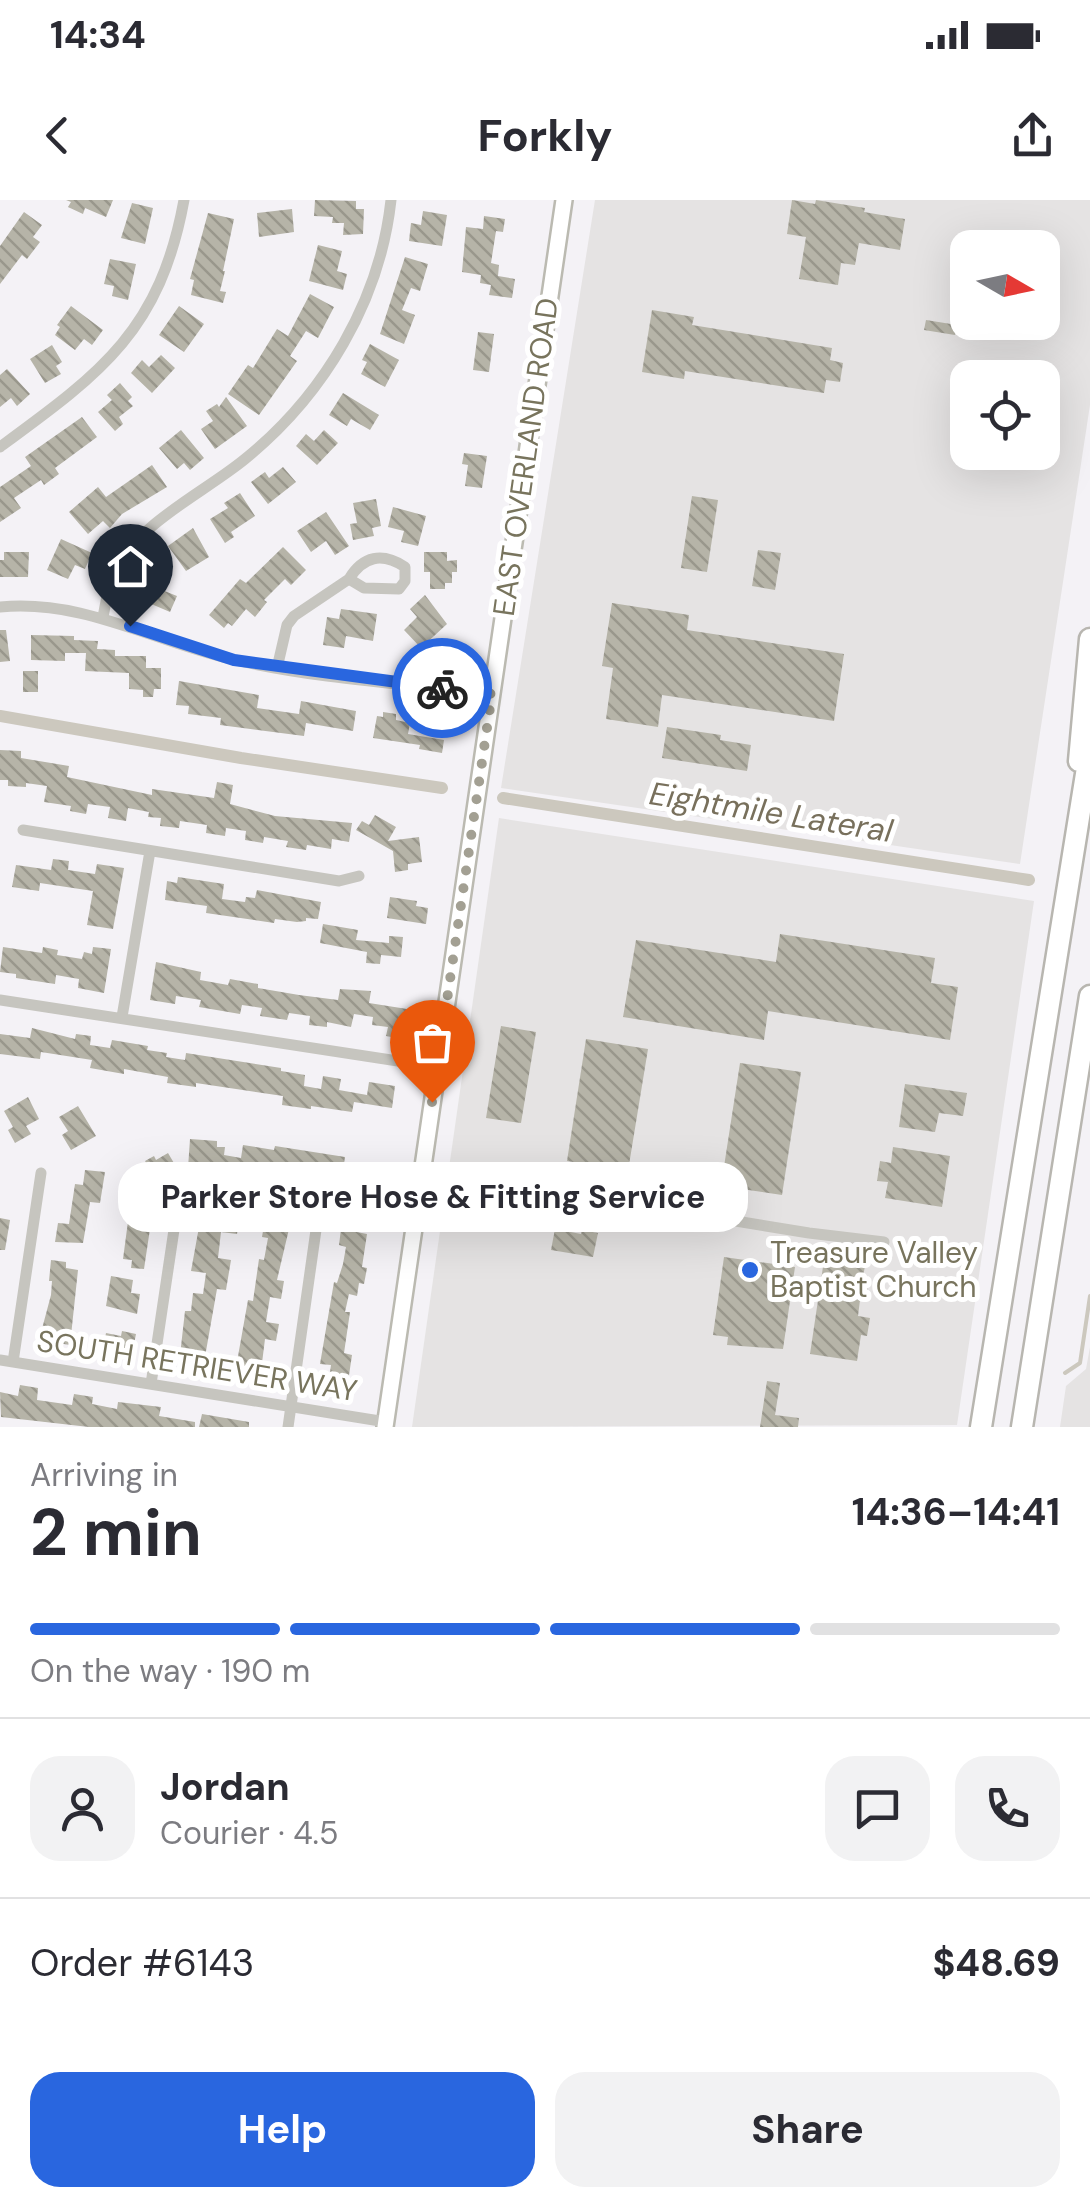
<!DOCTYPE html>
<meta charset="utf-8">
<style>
body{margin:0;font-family:"DM Sans",sans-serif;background:#f2f2f3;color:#2b2b33;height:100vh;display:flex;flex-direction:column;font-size:38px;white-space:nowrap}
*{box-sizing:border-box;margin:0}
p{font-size:32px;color:#7c7c81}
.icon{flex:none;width:55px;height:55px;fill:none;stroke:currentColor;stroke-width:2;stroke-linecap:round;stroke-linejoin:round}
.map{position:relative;height:1227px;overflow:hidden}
.sheet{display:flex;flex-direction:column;background:#fff;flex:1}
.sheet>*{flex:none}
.needle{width:65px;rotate:99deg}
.buttons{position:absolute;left:950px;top:30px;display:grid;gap:20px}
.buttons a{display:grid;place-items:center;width:110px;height:110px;border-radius:20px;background:#fff;box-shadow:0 10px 40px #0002;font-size:50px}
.pin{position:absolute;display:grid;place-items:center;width:85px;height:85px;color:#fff;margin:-102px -42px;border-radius:50% 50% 50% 0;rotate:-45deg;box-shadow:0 0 10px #0007}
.pin .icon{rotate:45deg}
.courier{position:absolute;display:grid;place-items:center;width:100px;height:100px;margin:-50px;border:8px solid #2966df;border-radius:50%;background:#fff;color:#222;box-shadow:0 2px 12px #0007}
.bubble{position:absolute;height:70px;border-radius:30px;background:#fff;box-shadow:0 10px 40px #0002;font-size:32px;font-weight:700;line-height:70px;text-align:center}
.summary em{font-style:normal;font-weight:700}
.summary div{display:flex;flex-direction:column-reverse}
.summary{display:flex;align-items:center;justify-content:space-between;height:170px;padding:0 30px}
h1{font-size:65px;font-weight:700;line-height:75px}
.bar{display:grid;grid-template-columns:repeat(4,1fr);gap:15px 10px;align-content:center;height:120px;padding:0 30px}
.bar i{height:12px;border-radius:8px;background:#e1e1e2}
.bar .current{background:#2966df}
.bar p{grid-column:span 4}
.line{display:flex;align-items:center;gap:25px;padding:0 30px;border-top:2px solid #e1e1e2}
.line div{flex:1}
.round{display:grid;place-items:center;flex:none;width:105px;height:105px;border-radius:30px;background:#f2f2f3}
.primary-button{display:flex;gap:20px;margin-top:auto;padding:20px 30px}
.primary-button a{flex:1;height:115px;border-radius:30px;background:#2966df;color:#fff;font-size:40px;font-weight:700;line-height:115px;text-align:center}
.primary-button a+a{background:#f2f2f3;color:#2b2b33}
.status{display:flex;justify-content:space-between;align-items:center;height:70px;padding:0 50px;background:#fff;direction:ltr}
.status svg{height:28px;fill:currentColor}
header{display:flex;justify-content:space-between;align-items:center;height:130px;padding:0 30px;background:#fff;font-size:45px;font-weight:700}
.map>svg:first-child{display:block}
.built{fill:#e5e3e3;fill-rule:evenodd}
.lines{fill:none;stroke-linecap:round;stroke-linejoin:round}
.stream{stroke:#ccc8be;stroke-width:4}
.canal{stroke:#ccc8be;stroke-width:12}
.building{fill:url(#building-back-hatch)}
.secondary-casing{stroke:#bbbab1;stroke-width:20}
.motorway-casing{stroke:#b8b6b0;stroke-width:25}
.minor{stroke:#c6c5bf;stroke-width:11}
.secondary{stroke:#fff;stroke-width:15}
.motorway{stroke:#fff;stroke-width:20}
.done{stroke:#a3a093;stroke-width:10;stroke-dasharray:0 18}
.route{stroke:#2966df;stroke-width:12}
.poi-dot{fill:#2966df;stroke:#fff;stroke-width:4}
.labels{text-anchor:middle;stroke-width:10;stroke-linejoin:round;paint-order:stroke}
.street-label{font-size:30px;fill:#78745d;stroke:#fff}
.poi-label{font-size:30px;fill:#78745d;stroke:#fff;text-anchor:start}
.water-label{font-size:32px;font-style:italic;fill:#78705c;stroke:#fff}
</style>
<div class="status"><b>14:34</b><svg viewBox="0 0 49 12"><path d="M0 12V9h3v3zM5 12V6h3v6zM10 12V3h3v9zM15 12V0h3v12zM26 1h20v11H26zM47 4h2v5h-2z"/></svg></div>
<header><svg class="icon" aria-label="back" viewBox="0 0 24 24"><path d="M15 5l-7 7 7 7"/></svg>Forkly<svg class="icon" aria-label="share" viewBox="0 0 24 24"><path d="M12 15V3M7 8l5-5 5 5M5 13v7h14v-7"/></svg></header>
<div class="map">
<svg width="1090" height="1227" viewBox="0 0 1090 1227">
<defs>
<pattern id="building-back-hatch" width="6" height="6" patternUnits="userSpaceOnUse" patternTransform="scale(2.5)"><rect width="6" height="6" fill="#b6b4a8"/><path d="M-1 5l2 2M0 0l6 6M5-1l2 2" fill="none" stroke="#99978c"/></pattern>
</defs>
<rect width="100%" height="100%" fill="#f4f2f6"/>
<!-- built -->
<path class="built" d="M595 0H1090V205L1020 664 501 588ZM968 48H1042V122H968ZM968 178H1042V252H968Z
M499 618 1034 701 957 1225 412 1227Z
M1090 1147V1227H1060L1066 1186 1086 1169Z"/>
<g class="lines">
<!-- stream -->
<path class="stream" d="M1065 1173 1080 1163 1090 1096"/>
<!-- canal -->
<path class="canal" d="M0 516 241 558 442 588
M503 598 1029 680"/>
</g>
<!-- building -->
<path class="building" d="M66 0H113L106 17 85 8 83 14 68 7 71 2Z
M315 0 356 1V9H364L363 34 343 35 344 23H332L333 17 314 16Z
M792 0 815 4 816 0 865 8 864 12 905 19 900 50 859 43 855 65 841 63 838 85 799 79 806 37 787 34Z
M132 3 153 8 145 44 121 38Z
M292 9 294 32 259 37 257 13Z
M423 11 447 15 442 46 409 41 411 23 421 25Z
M24 12 42 25 33 37 40 42 27 59 22 55 0 84V46Z
M208 13 234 19 223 71H225L220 91 226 92 223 103 191 95 194 80 190 79Z
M484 16 505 19 503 32 496 31 491 63 499 65 498 76 515 79 512 98 489 95 491 85 480 83 481 75 462 72 466 27 483 29Z
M318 45 342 51 337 71 347 74 343 90 309 81Z
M405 57 428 64 420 91 411 88 402 110 415 115 404 144 380 134Z
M110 59 136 64 128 100 112 96 114 86 104 84Z
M310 94 334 107 318 138 306 131 290 156 297 161 259 215 228 194 248 165 253 168 277 129 288 136Z
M71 106 103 130 92 145 84 139 75 150 55 135 60 127 57 125Z
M179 106 204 124 184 152 159 135Z
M652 110 694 117 692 125 832 148 830 160 843 163 840 182 826 180 824 193 685 171 684 179 642 172Z
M926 120 957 125 955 135 924 130Z
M478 132 494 134 489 172 473 170Z
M370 144 399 160 385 187 361 174 367 162 362 160Z
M52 145 62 162 56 166 61 174 45 183 30 159Z
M161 155 175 168 152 193 131 173 142 160 149 167Z
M7 169 30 194 17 206 11 198 0 207V175Z
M120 183 132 197 128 201 133 206 119 217 123 224 115 231 98 212 112 200 107 195Z
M343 193 379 215 370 230 351 219 347 226 329 215Z
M226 197 247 226 215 249 201 229 213 221 206 211 217 204 219 207Z
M82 217 97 237 55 268 59 274 44 285 41 280 14 298 21 308 0 322V287L31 266 25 257Z
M181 230 204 258 190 270 184 263 177 269 159 248Z
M324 230 338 243 317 265 296 246 306 234 314 241Z
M464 253 487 256 482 288 465 286 468 265 462 264Z
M152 265 167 287 122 314 110 328 103 321 88 334 69 312 98 287 106 297Z
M283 267 296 282 268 304 251 282 265 272 269 278Z
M240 293 255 316 231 332 234 337 225 343 210 319 228 308 224 303Z
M692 296 718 300 707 372 681 368Z
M376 299 381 326 372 328 374 336 353 340 350 324 357 323 353 303Z
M393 307 426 316 418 346 401 342 404 331 388 327Z
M326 312 349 346 335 355 326 341 311 352 297 331Z
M193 328 209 357 186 371 168 346Z
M61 339 92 353 85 369 75 365 68 379 47 370Z
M283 347 306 370 291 385 285 379 264 400 267 402 255 417 246 409 232 426 228 423 224 428 209 415 240 379 246 383Z
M758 350 781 353 775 390 752 386Z
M4 352H29L28 377H0V360H4Z
M424 352H447V361L457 360V372H452V383H445V389H430V372H424Z
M148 364 169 374 162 390 177 396 170 412 149 403 152 397 136 390Z
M425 395 447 424 421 448 404 430 417 417 410 409Z
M612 403 689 415 687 430 844 454 834 521 662 495 658 527 606 519 613 468 602 466Z
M341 409 377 414 373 441 346 436 344 448 323 445 327 417 339 419Z
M0 430H6L10 461 0 462Z
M31 435 74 436V440L98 441 97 449 115 450V456H146V468H161V489H154L153 497H143V490L129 489V473L85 471 86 453H65V461L31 460Z
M23 471H38V492H23Z
M179 481 259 495 257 508 299 514 301 501 356 511 353 531 306 523 304 536 220 525 221 518 188 514 189 506 176 505Z
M383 512 396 514V520L410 523 408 534 444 540 442 553 419 549 420 545 373 538 377 516 383 517Z
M667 527 721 535 720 540 751 545 747 571 662 558Z
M0 550 21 551V558L69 566 67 577 152 595V589L214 598 217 582 233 585 230 604 275 616 352 623 349 642 332 639 331 649 307 645 306 650 286 647 288 641 264 637 263 643 245 640 246 631 226 628 225 636 206 633 207 625 180 621 179 628 160 626 161 618 148 617 149 612 128 608 126 621 108 618 110 607 88 604 86 614 70 611 71 606 44 602 47 586 26 583V587L8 586V580H0Z
M375 615 396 627 388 641 419 637 422 662 408 664V670L395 672 393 651 356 630 362 621 369 625Z
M53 659 69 661 68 670 95 674 97 664 124 668 113 729 87 725 93 691 40 683 39 691 12 687 16 665 51 670Z
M178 677 224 684 222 699 245 702 246 697 255 698 257 690 321 702 318 719 306 718V721L297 722 275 719 274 723 206 713 207 706 165 700 167 681 177 683Z
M390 697 417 701 416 706 428 708 426 724 387 718Z
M323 724 358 730 356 740 389 743V736L403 737 401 757 381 755 380 764 366 763 367 752 320 743Z
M780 734 935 758 931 783 958 787 950 840 768 811 764 840 623 817 636 740 776 762Z
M3 747 42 753 43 747 58 750 57 755 82 759 84 752 92 754 93 747 111 749 104 793 78 788 79 779 56 775 55 784 16 778V774L0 772Z
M156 762 201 772 200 780 228 785 230 779 258 784V788L299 795 338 800 340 789 371 791 369 803 407 809 402 839 386 836 388 827 372 825 373 817 354 814 351 827 327 822V827L309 825 310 816 289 813 287 820 260 816 262 808 242 805 240 814 199 807 201 800 176 796 175 804 150 800Z
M501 826 536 832 521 923 486 918Z
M32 828 75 839 76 834 91 836 90 845 110 848 112 840 148 846 147 850 167 853 166 857 185 860 186 853 281 868V871L305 875 304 886 321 889 323 876 341 879 339 890 367 895 369 882 395 886 392 908 354 902 352 912 311 906V909L282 905 283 896 196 883V887L167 883 168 877 124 869V874L90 868 92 860 41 852 40 859 0 854V834L30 838Z
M586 839 648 849 628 971 567 961Z
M740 863 801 872 782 995 721 986Z
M905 884 967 893 963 916 939 913 935 932 899 927Z
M28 897 39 919 26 926 31 934 15 943 8 930 13 927 4 911Z
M78 906 96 936 71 950 62 935 68 931 59 917Z
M190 939 217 941V947H225L224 955 241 958 243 945 274 950 275 946 345 957 342 977 326 974 324 985 302 981 301 984 285 981 286 974 254 966 253 977 233 971 188 968Z
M893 947 950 956 942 1007 885 998 888 982 877 981 880 961 891 963Z
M168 953 181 975 161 988 145 961 154 956 156 960Z
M85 970 105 972 100 1003 90 1002 83 1043 55 1042 58 1023 69 1024 75 984 83 985Z
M350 984 375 985 373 1017 349 1016Z
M131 999 154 1002 144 1069 131 1068 132 1060 123 1059 129 1014 121 1013 122 1003 130 1004Z
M201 1016 239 1021 237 1034 221 1032 218 1058 231 1060 226 1090 217 1089 203 1168 179 1164 185 1111H191L193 1093 203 1094 206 1073 191 1071Z
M0 1018 10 1020 5 1050H0Z
M264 1025 289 1029 277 1080 284 1081 281 1099 270 1097 266 1122 279 1124 276 1141 265 1139 262 1163 275 1165 272 1179 235 1173 248 1100 253 1101 259 1059 264 1060 268 1038 262 1037Z
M341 1029 367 1034 362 1067 367 1068 364 1084 359 1083 357 1096 349 1094 345 1112H350L344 1153 352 1155 348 1182 329 1179 331 1165 320 1164 334 1082 337 1083 343 1064 346 1047 339 1045Z
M555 1029 581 1034 582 1030 598 1033 593 1057 551 1050Z
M724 1057 795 1067 783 1149 727 1145 728 1137 713 1135Z
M51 1060 66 1062V1068L78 1070 70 1145 39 1140 51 1095 52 1081H49Z
M824 1060 865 1066 862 1082 868 1083 866 1101 860 1100 858 1116 870 1118 867 1136 861 1135 857 1161 810 1154Z
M111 1076 133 1080 131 1093 140 1094 137 1114 106 1106Z
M122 1131 136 1134 132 1154 103 1148 106 1133 121 1136Z
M767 1181 780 1183 775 1215 799 1218 798 1227H760Z
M20 1185 38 1188 37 1200 72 1205 74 1194 93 1197 92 1204 117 1209 118 1202 161 1207 159 1216 195 1222V1227H89L1 1217 0 1192 18 1196Z
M202 1214 249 1222V1227H199Z"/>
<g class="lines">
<defs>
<path id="secondary" d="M385 1227 564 0"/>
<path id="motorway" d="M1079 561 1090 439
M981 1227 1090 549
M1022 1227 1090 796"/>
</defs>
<!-- secondary casing -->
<use href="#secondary" class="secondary-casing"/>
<!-- motorway casing -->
<use href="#motorway" class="motorway-casing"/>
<!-- minor -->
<path class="minor" d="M0 247C101 173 160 131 184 0
M0 407C83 399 153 441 231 459 316 479 406 484 492 494
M103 417C106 402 108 387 114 373 136 324 205 292 245 259 324 195 380 101 391 0
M277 468 287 425 294 416 349 379 364 388 399 389 405 381V367C382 352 363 356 349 379
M23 630 339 681 359 676
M0 800 437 867
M122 817 150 651
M423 970 809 1033 884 1042
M0 1160 386 1222
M13 1162 41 973
M151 1184 175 1023C181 1003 193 995 214 993L300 1008 312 1017 316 1030 288 1227"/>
<!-- secondary -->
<use href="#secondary" class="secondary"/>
<!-- motorway -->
<use href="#motorway" class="motorway"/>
</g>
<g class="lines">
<!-- done -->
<path class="done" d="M432 902 492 494 442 488"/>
<!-- route -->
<path class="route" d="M130 426 234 460 442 488"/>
</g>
<!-- markers -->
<circle class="poi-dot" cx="750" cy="1070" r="10"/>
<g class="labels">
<!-- street labels -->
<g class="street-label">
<text transform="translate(526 257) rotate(-82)" y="10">EAST OVERLAND ROAD</text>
<text transform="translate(197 1166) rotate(9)" y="10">SOUTH RETRIEVER WAY</text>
</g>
<!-- poi labels -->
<g class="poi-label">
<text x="770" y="1063">Treasure Valley<tspan x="770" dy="34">Baptist Church</tspan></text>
</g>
<!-- water labels -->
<g class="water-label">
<text transform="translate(771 612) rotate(9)" y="11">Eightmile Lateral</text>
</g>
</g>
</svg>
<div class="buttons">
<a><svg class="needle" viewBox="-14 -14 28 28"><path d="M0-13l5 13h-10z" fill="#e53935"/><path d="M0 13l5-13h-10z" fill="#7c7c81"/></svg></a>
<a><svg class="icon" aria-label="locate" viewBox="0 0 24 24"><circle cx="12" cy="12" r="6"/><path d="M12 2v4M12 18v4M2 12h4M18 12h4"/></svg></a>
</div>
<div class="pin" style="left:432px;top:902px;background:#ea580c"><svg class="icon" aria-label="bag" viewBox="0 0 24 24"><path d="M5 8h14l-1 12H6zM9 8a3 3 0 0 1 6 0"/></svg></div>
<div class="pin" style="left:130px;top:426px;background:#1f2937"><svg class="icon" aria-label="home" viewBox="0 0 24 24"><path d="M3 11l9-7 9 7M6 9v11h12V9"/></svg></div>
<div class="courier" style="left:442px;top:488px"><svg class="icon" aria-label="bike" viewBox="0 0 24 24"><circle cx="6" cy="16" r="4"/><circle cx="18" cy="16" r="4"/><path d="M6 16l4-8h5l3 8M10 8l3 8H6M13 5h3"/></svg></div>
<div class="bubble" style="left:118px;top:962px;width:630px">Parker Store Hose &amp; Fitting Service</div>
</div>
<section class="sheet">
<div class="summary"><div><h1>2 min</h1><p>Arriving in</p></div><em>14:36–14:41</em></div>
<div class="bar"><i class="current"></i><i class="current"></i><i class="current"></i><i></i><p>On the way · 190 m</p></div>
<div class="line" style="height:180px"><a class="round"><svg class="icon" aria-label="person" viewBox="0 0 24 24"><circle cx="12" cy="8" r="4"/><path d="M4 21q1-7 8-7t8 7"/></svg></a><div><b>Jordan</b><p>Courier · 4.5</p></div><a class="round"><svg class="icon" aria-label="chat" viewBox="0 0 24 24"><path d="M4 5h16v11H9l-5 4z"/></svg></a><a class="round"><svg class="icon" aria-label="phone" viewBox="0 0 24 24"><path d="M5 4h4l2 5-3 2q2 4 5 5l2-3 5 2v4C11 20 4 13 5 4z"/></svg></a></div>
<div class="line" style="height:130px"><div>Order #6143</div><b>$48.69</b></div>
<div class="primary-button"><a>Help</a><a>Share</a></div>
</section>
